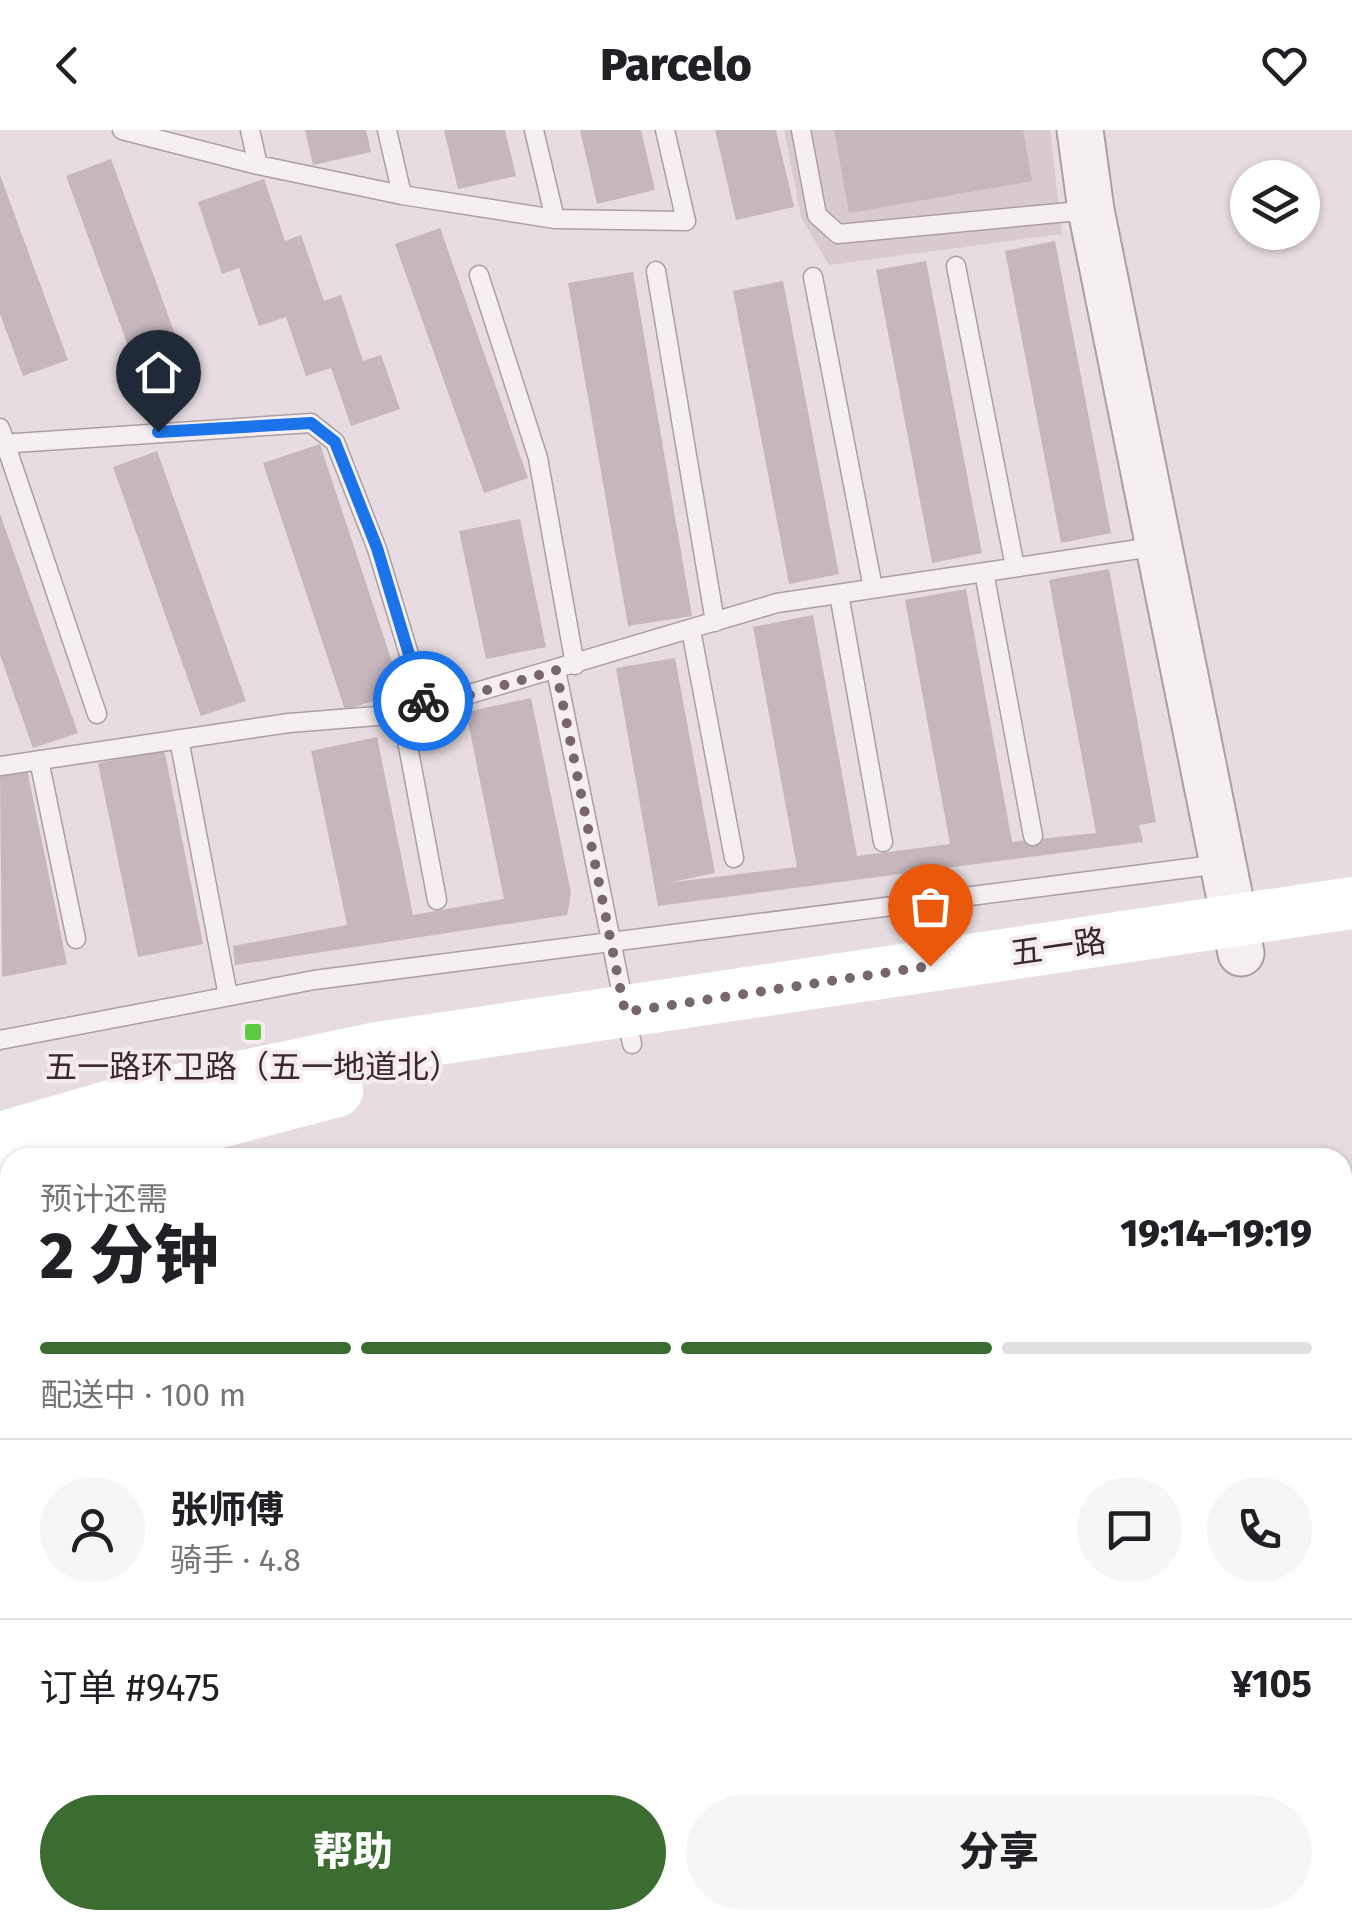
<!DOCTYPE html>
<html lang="zh">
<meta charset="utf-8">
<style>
body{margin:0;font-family:"Fira Sans","Noto Sans SC",sans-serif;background:#f6f6f6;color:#202124;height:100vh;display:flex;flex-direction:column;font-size:38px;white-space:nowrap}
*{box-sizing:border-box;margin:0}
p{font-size:32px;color:#757577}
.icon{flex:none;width:55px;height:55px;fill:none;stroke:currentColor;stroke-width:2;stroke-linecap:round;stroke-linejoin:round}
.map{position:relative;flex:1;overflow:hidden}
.details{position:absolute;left:0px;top:1018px;width:1352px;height:782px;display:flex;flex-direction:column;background:#fff;border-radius:30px 30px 0 0;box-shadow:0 2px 8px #0004}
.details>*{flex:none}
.fabs{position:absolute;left:1230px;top:30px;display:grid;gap:20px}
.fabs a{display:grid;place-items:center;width:90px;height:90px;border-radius:50%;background:#fff;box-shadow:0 2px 8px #0004;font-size:50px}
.pin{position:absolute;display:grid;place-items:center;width:85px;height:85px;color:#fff;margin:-102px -42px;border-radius:50% 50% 50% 0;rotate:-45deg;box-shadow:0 0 10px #0007}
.pin .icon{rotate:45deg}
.courier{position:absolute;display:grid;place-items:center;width:100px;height:100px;margin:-50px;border:8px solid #1a73e8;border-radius:50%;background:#fff;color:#222;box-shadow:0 2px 12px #0007}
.overview em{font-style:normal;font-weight:800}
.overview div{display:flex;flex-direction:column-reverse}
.overview{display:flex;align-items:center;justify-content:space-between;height:170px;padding:0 40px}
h1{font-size:65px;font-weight:800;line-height:75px}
.bar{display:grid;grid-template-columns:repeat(4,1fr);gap:15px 10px;align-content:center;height:120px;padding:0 40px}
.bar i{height:12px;border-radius:8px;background:#e0e0e0}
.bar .current{background:#3b6d31}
.bar p{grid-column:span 4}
.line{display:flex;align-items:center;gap:25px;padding:0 40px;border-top:2px solid #e0e0e0}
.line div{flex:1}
.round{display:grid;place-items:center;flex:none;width:105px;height:105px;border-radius:52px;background:#f6f6f6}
.cta{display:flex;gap:20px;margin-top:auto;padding:20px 40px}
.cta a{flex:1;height:115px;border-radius:60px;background:#3b6d31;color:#fff;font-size:40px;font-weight:800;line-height:115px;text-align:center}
.cta a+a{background:#f6f6f6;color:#202124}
header{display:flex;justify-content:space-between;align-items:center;height:130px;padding:0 40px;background:#fff;font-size:45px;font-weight:800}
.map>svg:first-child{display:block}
.built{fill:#d8cbd0}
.building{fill:#c6b7bd}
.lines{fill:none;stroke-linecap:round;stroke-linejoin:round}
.service-casing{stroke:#ac9ea4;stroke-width:21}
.tertiary-casing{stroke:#ac9ea4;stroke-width:49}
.service{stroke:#f5eff1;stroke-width:18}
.tertiary{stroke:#f5eff1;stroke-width:45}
.secondary{stroke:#fff;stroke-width:52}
.done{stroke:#78666d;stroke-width:10;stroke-dasharray:0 18}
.route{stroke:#1a73e8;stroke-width:12}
.poi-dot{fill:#5ccb41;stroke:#f4ecf0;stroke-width:4}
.labels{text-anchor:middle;stroke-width:8;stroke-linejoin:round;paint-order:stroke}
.street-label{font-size:32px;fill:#3c262f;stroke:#f4ecf0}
.poi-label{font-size:32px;fill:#3c262f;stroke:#f4ecf0}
</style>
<header><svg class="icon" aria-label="back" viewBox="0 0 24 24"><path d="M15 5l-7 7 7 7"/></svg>Parcelo<svg class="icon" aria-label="heart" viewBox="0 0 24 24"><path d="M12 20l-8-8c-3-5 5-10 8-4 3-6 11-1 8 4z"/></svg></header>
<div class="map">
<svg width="1352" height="1799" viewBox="0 0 1352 1799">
<rect width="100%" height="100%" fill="#e6dce1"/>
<!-- built -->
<path class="built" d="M784 0H1050L1062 104 829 135 801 87Z"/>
<!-- building -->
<path class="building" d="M305 0H366L371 22 313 35Z
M444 0H505L516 46 458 59Z
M580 0H641L655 60 597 74Z
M715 0H776L794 77 736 90Z
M834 0H1023L1032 51 849 83Z
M111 29 191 248 146 265 66 46Z
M0 45 68 230 23 246 0 184Z
M264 49 285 111 301 105 324 171 341 165 363 231 381 225 400 279 351 296 331 238 306 246 286 187 259 196 239 138 222 144 198 72Z
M440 98 528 348 484 363 395 114Z
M1055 111 1111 403 1061 413 1005 121Z
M926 131 982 423 932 433 876 140Z
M633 142 692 486 628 496 568 153Z
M783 151 839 444 789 454 733 161Z
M320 314 402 562 345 580 263 333Z
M157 321 246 571 201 586 113 337Z
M0 384 78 603 33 618 0 525Z
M520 389 546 517 486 529 459 401Z
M1109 439 1156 692 1139 695 1143 712 658 776 616 538 675 528 715 743 667 753 797 737 753 497 813 485 857 726 950 714 905 470 966 459 1012 712 1096 703 1049 450Z
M531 568 571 763 567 785 235 835 233 816 347 795 311 621 377 607 413 785 504 769 466 582Z
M164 619 203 814 138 827 98 633Z
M27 639 67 834 2 847 0 644Z
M0 1217 10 1263V1406L0 1408Z
M10 1425V1707L0 1708V1427Z"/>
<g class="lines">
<defs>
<path id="service" d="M122 0 258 35 402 65 555 89 686 91 665 0
M250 0 258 35
M387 0 402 65
M534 0 555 89
M801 0 817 85 838 104 1090 80
M956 136 1015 437
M656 141 715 492
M479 145 538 328 575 535
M813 147 873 458
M0 298 97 584
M0 314 311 293 335 312 377 419 425 577
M984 442 1033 706
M839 464 883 712
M691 500 734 728
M556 540 632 914
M402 584 437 770
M179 609 228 866
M39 630 76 809
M0 636 289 593 402 584 777 473 1159 416
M0 910 314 850 1221 734
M0 1415 10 1413"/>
<path id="tertiary" d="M1080 0 1091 80 1241 823"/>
</defs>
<!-- service casing -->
<use href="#service" class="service-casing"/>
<!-- tertiary casing -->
<use href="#tertiary" class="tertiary-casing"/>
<!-- service -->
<use href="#service" class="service"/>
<!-- tertiary -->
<use href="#tertiary" class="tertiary"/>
<!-- secondary -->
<path class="secondary" d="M0 1008 132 970 377 918 1352 773
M82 1028 337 961
M0 1049 10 1046"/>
</g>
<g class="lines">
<!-- done -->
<path class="done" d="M423 571 425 578 556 540 625 882 930 836"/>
<!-- route -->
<path class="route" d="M158 302 311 293 335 312 377 418 423 571"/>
</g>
<!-- markers -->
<rect class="poi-dot" x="243" y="892" width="20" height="20" rx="5"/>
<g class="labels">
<!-- street labels -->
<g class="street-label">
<text transform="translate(1058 817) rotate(-8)" y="11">五一路</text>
</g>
<!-- poi labels -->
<g class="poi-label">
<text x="253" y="948">五一路环卫路（五一地道北）</text>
</g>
</g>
</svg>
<div class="fabs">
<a><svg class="icon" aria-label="layers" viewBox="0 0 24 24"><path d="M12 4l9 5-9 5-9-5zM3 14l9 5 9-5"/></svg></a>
</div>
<div class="pin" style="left:930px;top:836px;background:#ea580c"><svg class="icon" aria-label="bag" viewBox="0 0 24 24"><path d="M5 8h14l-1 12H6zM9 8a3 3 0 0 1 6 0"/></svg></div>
<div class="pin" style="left:158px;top:302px;background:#1f2937"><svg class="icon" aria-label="home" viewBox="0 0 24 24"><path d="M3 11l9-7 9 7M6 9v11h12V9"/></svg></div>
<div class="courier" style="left:423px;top:571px"><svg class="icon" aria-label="bike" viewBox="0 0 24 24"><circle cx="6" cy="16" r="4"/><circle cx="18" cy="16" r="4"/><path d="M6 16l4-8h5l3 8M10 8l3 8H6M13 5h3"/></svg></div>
<section class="details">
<div class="overview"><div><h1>2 分钟</h1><p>预计还需</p></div><em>19:14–19:19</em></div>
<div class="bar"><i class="current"></i><i class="current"></i><i class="current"></i><i></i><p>配送中 · 100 m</p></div>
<div class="line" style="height:180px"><a class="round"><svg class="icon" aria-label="person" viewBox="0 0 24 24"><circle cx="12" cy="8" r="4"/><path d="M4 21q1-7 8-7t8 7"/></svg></a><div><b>张师傅</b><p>骑手 · 4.8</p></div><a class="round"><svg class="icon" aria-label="chat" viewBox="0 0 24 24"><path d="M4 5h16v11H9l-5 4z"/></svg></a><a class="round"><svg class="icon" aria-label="phone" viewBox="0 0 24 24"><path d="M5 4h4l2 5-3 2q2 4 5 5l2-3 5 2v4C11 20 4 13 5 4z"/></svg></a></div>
<div class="line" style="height:130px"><div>订单 #9475</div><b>¥105</b></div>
<div class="cta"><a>帮助</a><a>分享</a></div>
</section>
</div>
